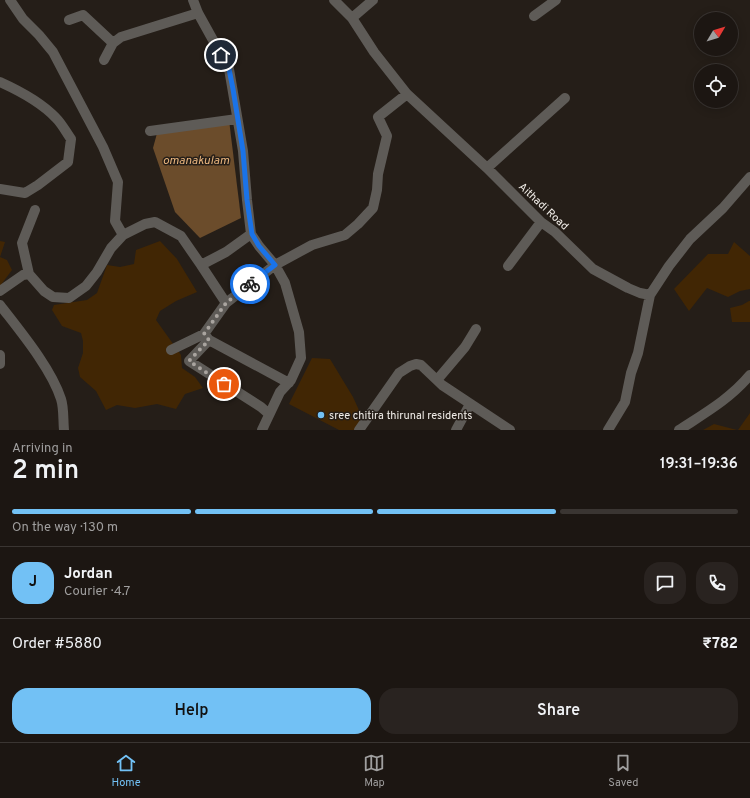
<!DOCTYPE html>
<meta charset="utf-8">
<style>
body{margin:0;font-family:Overpass,sans-serif;background:#292320;color:#f1f3f6;height:100vh;display:flex;flex-direction:column;font-size:15px;white-space:nowrap}
*{box-sizing:border-box;margin:0}
p{font-size:13px;color:#a09f9f}
.icon{flex:none;width:22px;height:22px;fill:none;stroke:currentColor;stroke-width:2;stroke-linecap:round;stroke-linejoin:round}
.map{position:relative;height:430px;overflow:hidden}
.side{display:flex;flex-direction:column;background:#1c1612;flex:1}
.side>*{flex:none}
.needle{width:26px;rotate:52deg}
.tools{position:absolute;left:694px;top:12px;display:grid;gap:8px}
.tools a{display:grid;place-items:center;width:44px;height:44px;border-radius:50%;background:#1c1612;box-shadow:0 2px 10px #0003,0 0 0 1px #3a3532;font-size:20px}
.pin{position:absolute;display:grid;place-items:center;width:34px;height:34px;color:#fff;margin:-17px;border:2px solid #fff;border-radius:50%;box-shadow:0 1px 4px #0007}
.courier{position:absolute;display:grid;place-items:center;width:40px;height:40px;margin:-20px;border:3px solid #1a73e8;border-radius:50%;background:#fff;color:#222;box-shadow:0 1px 5px #0007}
.summary em{font-style:normal;font-weight:600}
.summary div{display:flex;flex-direction:column-reverse}
.summary{display:flex;align-items:center;justify-content:space-between;height:68px;padding:0 12px}
h1{font-size:26px;font-weight:600;line-height:30px}
.bar{display:grid;grid-template-columns:repeat(4,1fr);gap:6px 4px;align-content:center;height:48px;padding:0 12px}
.bar i{height:5px;border-radius:3px;background:#3a3532}
.bar .active{background:#72c1f5}
.bar p{grid-column:span 4}
.line{display:flex;align-items:center;gap:10px;padding:0 12px;border-top:1px solid #3a3532}
.line div{flex:1}
.round{display:grid;place-items:center;flex:none;width:42px;height:42px;border-radius:16px;background:#292320}
.button{display:flex;gap:8px;margin-top:auto;padding:8px 12px}
.button a{flex:1;height:46px;border-radius:16px;background:#72c1f5;color:#111;font-size:16px;font-weight:600;line-height:46px;text-align:center}
.button a+a{background:#292320;color:#f1f3f6}
.tab-bar{display:flex;justify-content:space-around;align-items:center;height:56px;border-top:1px solid #3a3532;background:#1c1612;font-size:11px;color:#a09f9f}
.tab-bar a{display:grid;justify-items:center;gap:2px}
.tab-bar .active{color:#72c1f5}
.map>svg:first-child{display:block}
.green{fill:#412604}
.water{fill:#6b4c2b}
.lines{fill:none;stroke-linecap:round;stroke-linejoin:round}
.minor{stroke:#5e5b57;stroke-width:10}
.done{stroke:#a9a49f;stroke-width:4;stroke-dasharray:0 7.2}
.route{stroke:#1a73e8;stroke-width:5}
.poi-dot{fill:#72c1f5;stroke:#251e18;stroke-width:1.5}
.labels{text-anchor:middle;stroke-width:3;stroke-linejoin:round;paint-order:stroke}
.street-label{font-size:11px;fill:#f0ece7;stroke:#251e18}
.poi-label{font-size:11px;fill:#f0ece7;stroke:#251e18;text-anchor:start}
.water-label{font-size:12px;font-style:italic;fill:#e9b57e;stroke:#251e18}
</style>
<div class="map">
<svg width="750" height="430" viewBox="0 0 750 430">
<rect width="100%" height="100%" fill="#251e18"/>
<!-- green -->
<path class="green" d="M0 241 5 242 0 257 7 260 12 270 0 286Z
M160 241 177 259 197 292 176 301 160 311 156 320 181 355 182 368 195 377 203 388 185 394 176 409 157 404 135 408 117 405 106 410 96 391 80 377 78 368 83 353V341L81 333 62 326 52 310 54 305 87 300 97 293 107 265 120 267 134 264 136 250Z
M734 242 750 256V289L740 291 728 297 707 288 689 311 674 289 708 254H728Z
M749 301H750V322H732L730 308 742 305Z
M312 358 330 359 353 397 363 419 354 430H339L289 404Z
M750 413V430H738Z
M714 424 737 430H703Z"/>
<!-- water -->
<path class="water" d="M229 120 241 218 200 238 175 212 153 148 159 126Z"/>
<g class="lines">
<!-- minor -->
<path class="minor" d="M10 0 23 19 39 35 53 52 103 147 118 182 115 221 123 235
M193 0 198 13 229 69 243 151 247 200 251 234 259 246 275 265 285 283 299 332 301 358 291 380 280 392 262 430
M334 0 352 18 374 52 407 94 487 168 541 222 555 232 593 269 628 288 640 293 650 295 669 266 690 239 723 208 750 177
M534 16 556 0
M352 18 373 0
M69 20 83 15 113 43
M104 60 113 43 121 37 198 13
M0 82C20 91 41 102 56 118 62 124 66 132 71 139L68 162 38 185 25 193 0 189
M150 131 237 119
M487 168 565 98
M508 266 541 222
M29 274 22 243 35 210
M0 291 23 275 29 274 44 291 53 297 69 298 86 286 97 272 111 248 123 235 145 224 155 222 181 236 201 265 226 252 251 234
M226 303 275 265 312 245 345 235 358 224 373 208 377 190 378 174 387 136 378 117 407 94
M0 305C20 331 51 368 61 399 64 408 63 420 64 430
M206 336 209 340 289 383
M209 340 189 361 261 407 269 414
M171 350 204 334 226 303 201 265
M0 355V364
M437 380 465 347 476 329
M359 430 399 373 410 366 416 364 421 365 442 385 510 430
M456 430 470 404
M608 430 625 402 631 373 638 353 650 295
M679 430C705 413 730 399 750 375"/>
</g>
<g class="lines">
<!-- done -->
<path class="done" d="M224 384 189 361 209 340 204 334 226 303 250 284"/>
<!-- route -->
<path class="route" d="M221 55 229 69 233 89 243 151 247 200 252 234 259 246 275 265 250 284"/>
</g>
<!-- markers -->
<circle class="poi-dot" cx="321" cy="415" r="4"/>
<g class="labels">
<!-- street labels -->
<g class="street-label">
<text transform="translate(544 206) rotate(43)" y="4">Aithadi Road</text>
</g>
<!-- poi labels -->
<g class="poi-label">
<text x="329" y="419">sree chitira thirunal residents</text>
</g>
<!-- water labels -->
<g class="water-label">
<text x="196" y="164">omanakulam</text>
</g>
</g>
</svg>
<div class="tools">
<a><svg class="needle" viewBox="-14 -14 28 28"><path d="M0-13l5 13h-10z" fill="#e53935"/><path d="M0 13l5-13h-10z" fill="#a09f9f"/></svg></a>
<a><svg class="icon" aria-label="locate" viewBox="0 0 24 24"><circle cx="12" cy="12" r="6"/><path d="M12 2v4M12 18v4M2 12h4M18 12h4"/></svg></a>
</div>
<div class="pin" style="left:224px;top:384px;background:#ea580c"><svg class="icon" aria-label="bag" viewBox="0 0 24 24"><path d="M5 8h14l-1 12H6zM9 8a3 3 0 0 1 6 0"/></svg></div>
<div class="pin" style="left:221px;top:55px;background:#1f2937"><svg class="icon" aria-label="home" viewBox="0 0 24 24"><path d="M3 11l9-7 9 7M6 9v11h12V9"/></svg></div>
<div class="courier" style="left:250px;top:284px"><svg class="icon" aria-label="bike" viewBox="0 0 24 24"><circle cx="6" cy="16" r="4"/><circle cx="18" cy="16" r="4"/><path d="M6 16l4-8h5l3 8M10 8l3 8H6M13 5h3"/></svg></div>
</div>
<section class="side">
<div class="summary"><div><h1>2 min</h1><p>Arriving in</p></div><em>19:31–19:36</em></div>
<div class="bar"><i class="active"></i><i class="active"></i><i class="active"></i><i></i><p>On the way · 130 m</p></div>
<div class="line" style="height:72px"><b class="round" style="background:#72c1f5;color:#111">J</b><div><b>Jordan</b><p>Courier · 4.7</p></div><a class="round"><svg class="icon" aria-label="chat" viewBox="0 0 24 24"><path d="M4 5h16v11H9l-5 4z"/></svg></a><a class="round"><svg class="icon" aria-label="phone" viewBox="0 0 24 24"><path d="M5 4h4l2 5-3 2q2 4 5 5l2-3 5 2v4C11 20 4 13 5 4z"/></svg></a></div>
<div class="line" style="height:52px"><div>Order #5880</div><b>₹782</b></div>
<div class="button"><a>Help</a><a>Share</a></div>
</section>
<nav class="tab-bar">
<a class="active"><svg class="icon" aria-label="home" viewBox="0 0 24 24"><path d="M3 11l9-7 9 7M6 9v11h12V9"/></svg>Home</a>
<a><svg class="icon" aria-label="map" viewBox="0 0 24 24"><path d="M3 6l6-2 6 2 6-2v14l-6 2-6-2-6 2zM9 4v14M15 6v14"/></svg>Map</a>
<a><svg class="icon" aria-label="saved" viewBox="0 0 24 24"><path d="M7 4h10v16l-5-4-5 4z"/></svg>Saved</a>
</nav>
